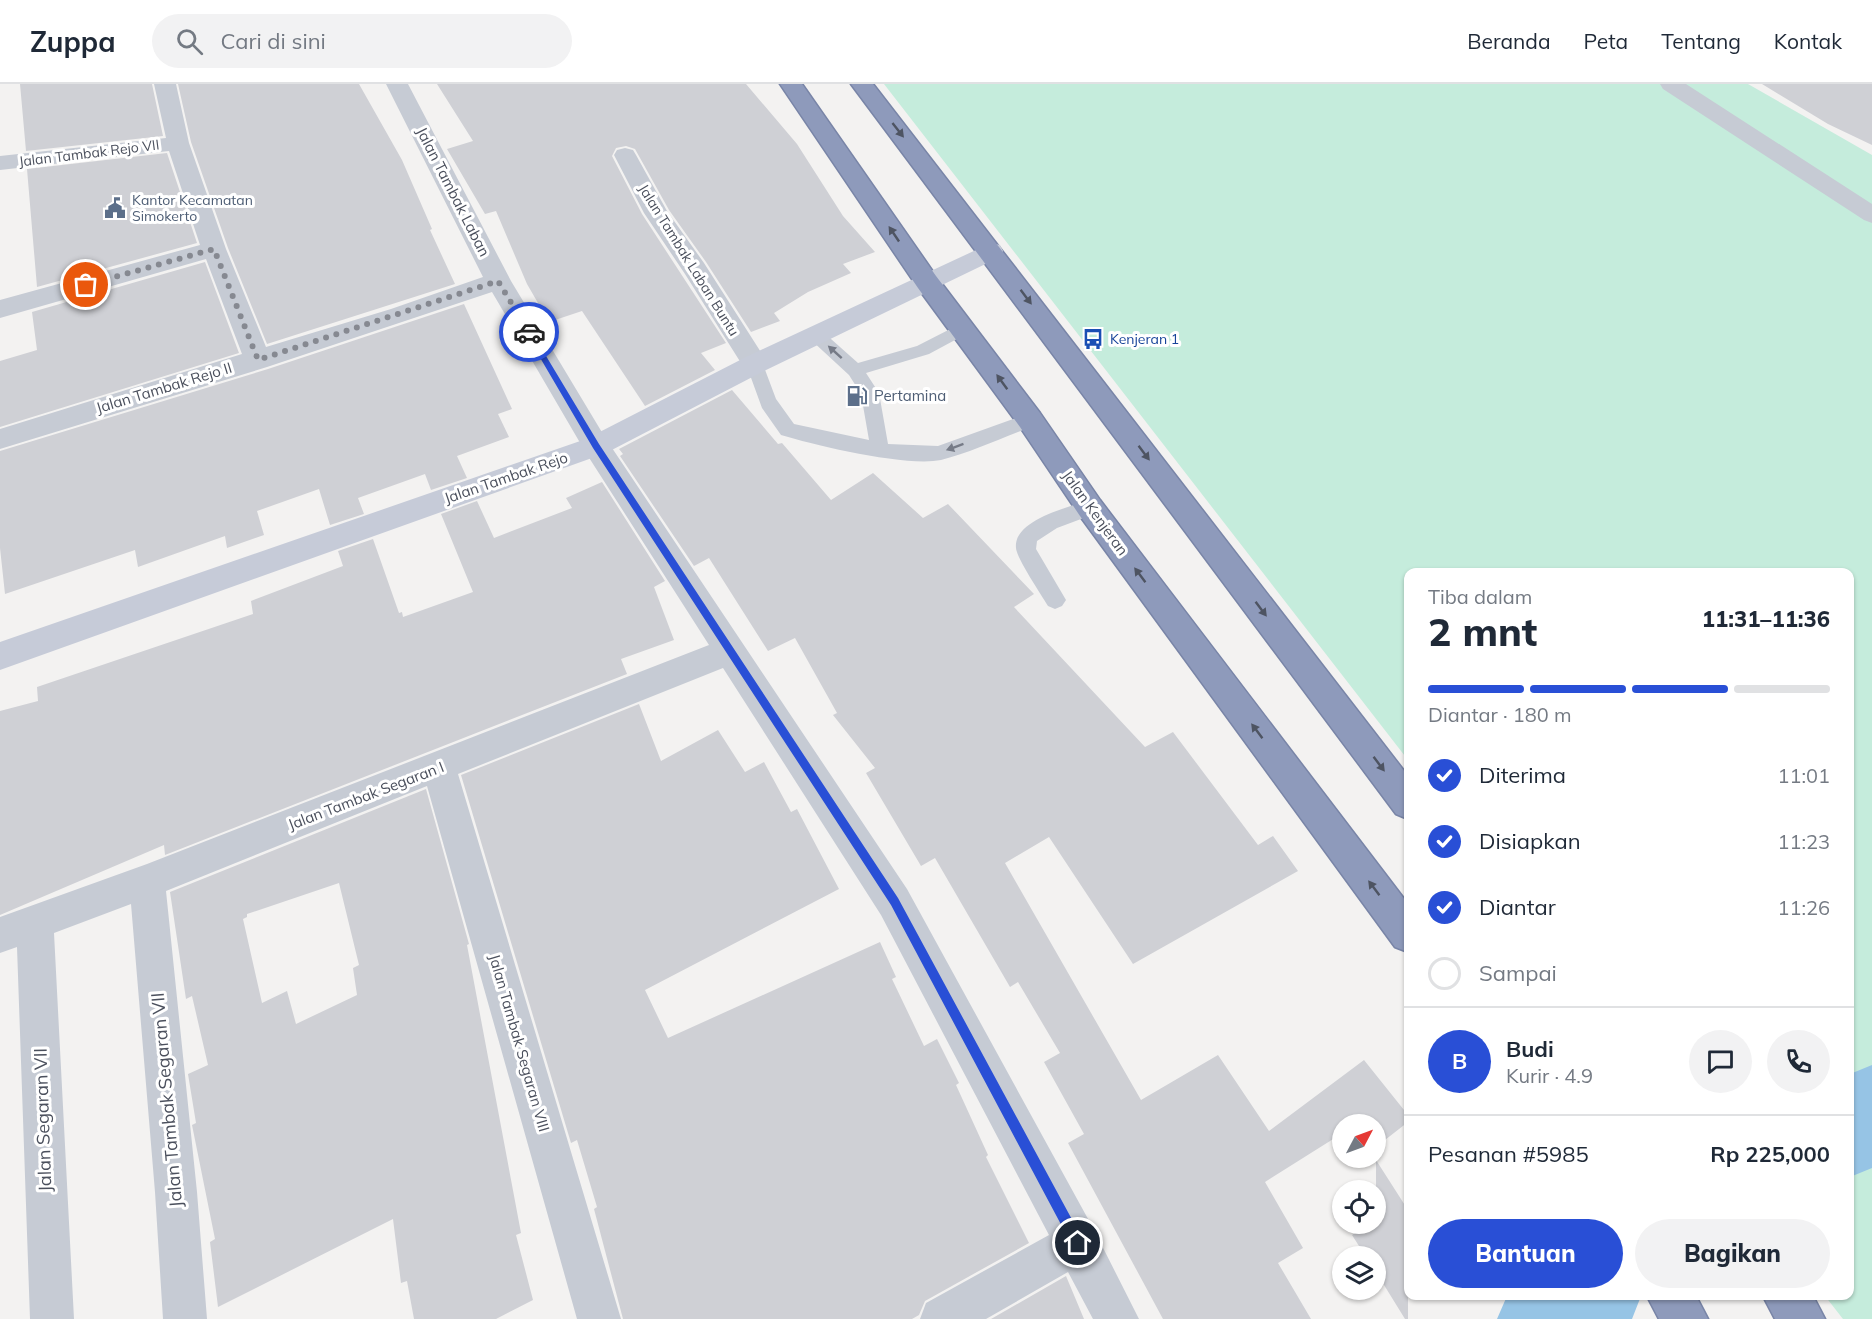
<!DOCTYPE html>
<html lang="id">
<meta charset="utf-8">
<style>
body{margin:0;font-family:Mulish,sans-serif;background:#f2f2f3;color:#1f2937;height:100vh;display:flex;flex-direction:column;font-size:22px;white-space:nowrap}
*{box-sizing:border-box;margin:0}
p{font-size:20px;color:#747a83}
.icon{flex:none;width:33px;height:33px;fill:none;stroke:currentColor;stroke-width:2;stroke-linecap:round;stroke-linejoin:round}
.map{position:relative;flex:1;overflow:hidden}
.drawer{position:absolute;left:1404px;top:484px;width:450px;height:732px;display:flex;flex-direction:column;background:#fff;border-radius:12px;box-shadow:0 2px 4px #0004}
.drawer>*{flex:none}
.needle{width:39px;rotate:49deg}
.tools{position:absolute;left:1332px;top:1030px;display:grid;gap:12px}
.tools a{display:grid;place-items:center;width:54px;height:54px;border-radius:50%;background:#fff;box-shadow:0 2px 4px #0004;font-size:30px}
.pin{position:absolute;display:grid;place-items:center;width:51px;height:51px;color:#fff;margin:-26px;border:3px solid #fff;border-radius:50%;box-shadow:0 2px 6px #0007}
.courier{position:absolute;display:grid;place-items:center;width:60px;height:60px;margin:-30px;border:4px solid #294fd6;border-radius:50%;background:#fff;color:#222;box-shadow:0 2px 8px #0007}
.overview em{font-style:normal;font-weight:800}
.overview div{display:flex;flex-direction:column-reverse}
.overview{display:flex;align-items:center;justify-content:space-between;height:102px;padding:0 24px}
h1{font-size:39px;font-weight:800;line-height:45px}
.bar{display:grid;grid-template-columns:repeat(4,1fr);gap:9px 6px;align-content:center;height:72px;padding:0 24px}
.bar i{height:8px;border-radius:4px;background:#e0e1e3}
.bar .selected{background:#294fd6}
.bar p{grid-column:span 4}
.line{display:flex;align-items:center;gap:15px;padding:0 24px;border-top:2px solid #e0e1e3}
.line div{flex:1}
.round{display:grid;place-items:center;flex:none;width:63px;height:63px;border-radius:32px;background:#f2f2f3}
ol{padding:0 24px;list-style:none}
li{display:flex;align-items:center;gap:18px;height:66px}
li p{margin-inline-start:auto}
li .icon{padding:6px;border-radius:50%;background:#294fd6;color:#fff;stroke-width:4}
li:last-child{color:#747a83}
li i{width:33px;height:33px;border:3px solid #e0e1e3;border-radius:50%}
.cta{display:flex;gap:12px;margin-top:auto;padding:12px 24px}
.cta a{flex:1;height:69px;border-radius:36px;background:#294fd6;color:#fff;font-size:24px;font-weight:800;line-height:69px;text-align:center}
.cta a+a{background:#f2f2f3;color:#1f2937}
header{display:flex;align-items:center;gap:36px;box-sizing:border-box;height:84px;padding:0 30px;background:#fff;border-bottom:2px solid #e0e1e3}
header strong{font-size:28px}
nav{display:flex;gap:33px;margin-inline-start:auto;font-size:21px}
.search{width:420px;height:54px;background:#f2f2f3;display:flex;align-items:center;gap:15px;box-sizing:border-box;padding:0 21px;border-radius:33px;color:#747a83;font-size:22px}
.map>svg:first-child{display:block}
.green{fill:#c5ecdc}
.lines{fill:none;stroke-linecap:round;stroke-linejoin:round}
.river{fill:#96c4e5;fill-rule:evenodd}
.building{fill:#cfd0d5;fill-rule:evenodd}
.highway-casing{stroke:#7985a7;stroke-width:3}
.lane{fill:#c6cbd4;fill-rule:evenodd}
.street{fill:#c6cbd4;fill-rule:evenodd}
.secondary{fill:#c6cbd8;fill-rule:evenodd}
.highway{fill:#8e9abb;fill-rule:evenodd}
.oneway{fill:#4e5462}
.oneway2{fill:#767b87}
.route{fill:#294fd6}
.done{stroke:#868991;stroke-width:6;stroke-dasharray:0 10.8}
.labels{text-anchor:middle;stroke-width:6;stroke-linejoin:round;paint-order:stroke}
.far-street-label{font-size:14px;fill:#4b505d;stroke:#fff}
.far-service-label{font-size:14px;fill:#4e5e75;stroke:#fff;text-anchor:start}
.far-transit-label{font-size:14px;fill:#164399;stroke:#fff;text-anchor:start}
.street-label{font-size:15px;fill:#4b505d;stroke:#fff}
.service-label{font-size:15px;fill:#4e5e75;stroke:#fff;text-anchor:start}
.near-street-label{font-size:18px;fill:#4b505d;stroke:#fff}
</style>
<header>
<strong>Zuppa</strong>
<div class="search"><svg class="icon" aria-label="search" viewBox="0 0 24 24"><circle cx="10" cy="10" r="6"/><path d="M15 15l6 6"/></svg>Cari di sini</div>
<nav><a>Beranda</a><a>Peta</a><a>Tentang</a><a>Kontak</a></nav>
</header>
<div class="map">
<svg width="1872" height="1235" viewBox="0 0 1872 1235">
<rect width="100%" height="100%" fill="#f3f2f1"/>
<!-- green -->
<path class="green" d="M884 0H1748L1872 71V1235H1843L1825 1212H1850V489H1408V676Z"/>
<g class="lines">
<!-- river -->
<path class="river" d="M1872 981V1084L1850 1093V990Z
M1507 1212H1641L1632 1235H1497Z"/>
</g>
<!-- building -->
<path class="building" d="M20 0H152L163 52 26 67Z
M178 0H359L402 76 432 145 430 146 455 200 267 260 228 164 191 58Z
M437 0H746L797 60 843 132 875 168 843 180 851 189 808 208 774 229 780 237 751 248 706 178 669 126 635 65 626 62 616 64 612 72 642 130 726 259 701 269 715 286 645 322 582 227 549 238 527 200 496 127 485 130 447 65 473 57Z
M1762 0H1872V61L1828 40Z
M167 69 197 159 37 203 27 85Z
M205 178 239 269 0 343V277L37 266 32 228Z
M464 220 512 325 498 330 509 353 457 372 467 394 431 406 425 390 358 414 364 430 330 441 319 405 257 427 264 451 227 464 225 452 138 483 135 466 5 510 0 464V367L268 285Z
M732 306 778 360 782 359 831 416 873 389 923 434 948 420 1034 510 1014 523 1145 663 1173 648 1258 761 1273 752 1298 787 1133 880 1049 753 1005 779 1141 1016 1218 971 1269 1047 1364 976 1408 1031V1038L1376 1063V1041H1342V1059L1338 1052 1265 1098 1303 1164 1278 1179 1311 1235H1163L1068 1059 1084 1050 1044 978 1060 969 1018 898 1010 903 935 774 921 782 866 689 875 684 833 631 837 629 795 554 768 567 709 474 694 482 620 372 623 370 619 365Z
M602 398 665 497 654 503 674 556 621 575 627 590 165 771 164 761 0 831V627L38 617 37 603 253 530 251 517 343 482 338 467 373 455 399 529 402 528 403 533 473 508 441 430 477 417 494 454 572 424 566 414Z
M639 620 661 677 718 646 745 688 764 678 791 728 797 725 839 805 645 906 668 954 880 858 896 893 892 895 924 962 937 955 959 999 956 1001 988 1071 986 1073 1029 1159 925 1217 919 1231 912 1235H623L594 1125 597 1123 577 1056 571 1059 461 691Z
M426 705 469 860 467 861 521 1149 516 1151 533 1216 496 1235H414L407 1197 401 1199 393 1135 218 1223 210 1158 215 1155 192 1041 196 1039 188 990 208 981 192 912 186 915 170 808ZM339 799 359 881 353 884 357 911 296 940 287 907 262 919 243 835 247 833V830Z
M1376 1076 1408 1126V1235H1405L1376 1188V1173H1366L1352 1151 1369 1140H1376Z
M1066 1192 1084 1235H991Z"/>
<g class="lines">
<defs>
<path id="highway" d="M780 0H802L936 192 1040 329 1100 416 1408 820V868L1395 863 1080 432 1020 343 918 204Z
M851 0H873L1408 692V735L1396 730Z
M1647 1212H1696L1708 1235H1659Z
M1763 1212H1813L1825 1235H1775Z"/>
</defs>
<!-- highway casing -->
<use href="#highway" class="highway-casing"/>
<!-- lane -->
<path class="lane" d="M962 239 968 241 971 245 968 249 929 270 866 289 879 309 888 360 938 362 1030 329 1037 331 1039 336 1037 341C1005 352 973 368 941 376 907 383 817 362 781 351L762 324 746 280 749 275 755 274 761 275 776 315 794 340 869 356 861 310 849 291 810 255 807 251 810 247H822L858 279 917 262Z
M1090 416 1097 419 1100 424 1097 429 1057 444 1037 457 1036 465 1066 516 1062 522 1055 525 1048 522C1041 510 1017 475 1016 464 1013 436 1069 423 1090 416Z"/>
<!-- street -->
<path class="street" d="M154 0H176L189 59 226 165 266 263 391 225 483 193 386 0H408L511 197 606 355 907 805 1093 1144 1139 1235H1093L1068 1188 986 1235H920L926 1219 1049 1151 881 831 723 584 458 690 621 1235H577L427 702 166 807 197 1108 207 1235H163L155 1108 131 820 54 849 74 1235H30L17 863 0 869V833L147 780 709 561 586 369 492 208 267 283 0 365V345L242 270 206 175 0 234V216L200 161 169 67 0 86V72L166 54Z
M1660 0H1686L1872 120V139L1864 136 1663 5Z
M625 64 633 66 636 71 667 127 704 179 764 273 768 280 764 287 755 289 746 287 685 190 644 129 614 71 617 66Z"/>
<!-- secondary -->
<path class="secondary" d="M991 159 1000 161 1003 167 1000 173 764 287 606 369 0 586V558L586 355 746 273Z"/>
<!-- highway -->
<use href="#highway" class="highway"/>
</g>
<!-- one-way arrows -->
<defs><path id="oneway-solid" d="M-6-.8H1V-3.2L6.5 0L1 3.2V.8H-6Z" transform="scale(1.5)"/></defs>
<g class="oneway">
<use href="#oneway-solid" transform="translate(898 46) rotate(52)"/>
<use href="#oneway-solid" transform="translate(894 150) rotate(-124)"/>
<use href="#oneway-solid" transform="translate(1026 213) rotate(53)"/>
<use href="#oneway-solid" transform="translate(1002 298) rotate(-126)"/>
<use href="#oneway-solid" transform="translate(1144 369) rotate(53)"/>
<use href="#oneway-solid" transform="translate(1140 491) rotate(-127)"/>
<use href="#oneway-solid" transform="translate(1261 525) rotate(53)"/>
<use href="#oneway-solid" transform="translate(1257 647) rotate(-127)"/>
<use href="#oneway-solid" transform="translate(1379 680) rotate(53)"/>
<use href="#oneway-solid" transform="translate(1374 804) rotate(-127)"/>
</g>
<g class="oneway2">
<use href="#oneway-solid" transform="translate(835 268) rotate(-138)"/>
<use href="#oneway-solid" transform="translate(955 363) rotate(160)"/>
</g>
<!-- route -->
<path class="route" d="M526 247H531L599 360 898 814 1082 1154 1084 1159 1082 1163 1078 1165 1073 1163 891 821 593 364 525 248Z"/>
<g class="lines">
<!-- done -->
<path class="done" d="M86 201 214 165 258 276 498 197 529 248"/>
</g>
<!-- icons -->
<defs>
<symbol id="civic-bare" viewBox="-9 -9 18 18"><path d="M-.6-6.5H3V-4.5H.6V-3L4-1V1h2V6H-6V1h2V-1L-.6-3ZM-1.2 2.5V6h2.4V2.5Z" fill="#5c6f8a" stroke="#fff" stroke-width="2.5" paint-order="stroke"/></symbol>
<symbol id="bus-bare" viewBox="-9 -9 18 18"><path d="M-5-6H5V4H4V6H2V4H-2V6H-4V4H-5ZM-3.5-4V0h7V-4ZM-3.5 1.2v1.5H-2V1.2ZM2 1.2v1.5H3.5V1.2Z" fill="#1a4fb4" stroke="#fff" stroke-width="2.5" paint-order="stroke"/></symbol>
<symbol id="fuel-bare" viewBox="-9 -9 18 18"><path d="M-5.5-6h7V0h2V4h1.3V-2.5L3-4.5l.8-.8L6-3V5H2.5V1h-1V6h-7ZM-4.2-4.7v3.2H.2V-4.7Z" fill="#5c6f8a" stroke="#fff" stroke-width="2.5" paint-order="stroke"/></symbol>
</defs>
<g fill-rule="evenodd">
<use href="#civic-bare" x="100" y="109" width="30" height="30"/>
<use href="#bus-bare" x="1078" y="240" width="30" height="30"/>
<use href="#fuel-bare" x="842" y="297" width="30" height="30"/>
</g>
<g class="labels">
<!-- far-street labels -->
<g class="far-street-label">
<text transform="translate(89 69) rotate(-7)" y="5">Jalan Tambak Rejo VII</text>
<text transform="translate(689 176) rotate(58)" y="5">Jalan Tambak Laban Buntu</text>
</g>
<!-- far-service labels -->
<g class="far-service-label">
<text x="132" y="121">Kantor Kecamatan<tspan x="132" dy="16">Simokerto</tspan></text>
</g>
<!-- far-transit labels -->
<g class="far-transit-label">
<text x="1110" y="260">Kenjeran 1</text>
</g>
<!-- street labels -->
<g class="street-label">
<text transform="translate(453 108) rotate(63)" y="5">Jalan Tambak Laban</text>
<text transform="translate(164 304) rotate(-17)" y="5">Jalan Tambak Rejo II</text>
<text transform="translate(506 394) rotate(-19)" y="5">Jalan Tambak Rejo</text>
<text transform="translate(1095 429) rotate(54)" y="5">Jalan Kenjeran</text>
<text transform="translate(366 712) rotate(-21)" y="5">Jalan Tambak Segaran I</text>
<text transform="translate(519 959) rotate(74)" y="5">Jalan Tambak Segaran VIII</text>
</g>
<!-- service labels -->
<g class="service-label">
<text x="874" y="317">Pertamina</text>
</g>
<!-- near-street labels -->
<g class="near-street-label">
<text transform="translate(167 1016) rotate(-95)" y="6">Jalan Tambak Segaran VII</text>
<text transform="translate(43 1036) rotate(-92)" y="6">Jalan Segaran VII</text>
</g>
</g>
</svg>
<div class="tools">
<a><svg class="needle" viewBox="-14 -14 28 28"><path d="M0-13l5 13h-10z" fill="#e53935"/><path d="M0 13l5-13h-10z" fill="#747a83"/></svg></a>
<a><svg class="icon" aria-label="locate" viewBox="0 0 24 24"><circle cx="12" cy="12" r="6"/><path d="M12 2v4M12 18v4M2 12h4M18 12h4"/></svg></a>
<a><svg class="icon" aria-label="layers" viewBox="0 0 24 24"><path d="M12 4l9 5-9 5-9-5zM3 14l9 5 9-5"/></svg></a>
</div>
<div class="pin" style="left:86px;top:201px;background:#ea580c"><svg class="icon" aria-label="bag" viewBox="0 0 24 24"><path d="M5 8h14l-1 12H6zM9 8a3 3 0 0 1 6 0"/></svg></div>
<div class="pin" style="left:1078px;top:1159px;background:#1f2937"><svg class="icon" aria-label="home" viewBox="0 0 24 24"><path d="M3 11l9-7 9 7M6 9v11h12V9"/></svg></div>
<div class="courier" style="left:529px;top:248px"><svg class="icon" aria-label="car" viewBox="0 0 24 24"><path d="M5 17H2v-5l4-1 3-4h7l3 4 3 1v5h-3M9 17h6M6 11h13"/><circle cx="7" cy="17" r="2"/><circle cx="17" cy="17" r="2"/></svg></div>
<section class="drawer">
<div class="overview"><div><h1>2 mnt</h1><p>Tiba dalam</p></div><em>11:31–11:36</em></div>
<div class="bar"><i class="selected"></i><i class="selected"></i><i class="selected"></i><i></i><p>Diantar · 180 m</p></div>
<ol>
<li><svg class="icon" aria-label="check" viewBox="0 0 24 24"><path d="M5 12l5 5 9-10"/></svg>Diterima<p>11:01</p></li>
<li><svg class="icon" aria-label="check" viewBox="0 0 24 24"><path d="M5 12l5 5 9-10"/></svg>Disiapkan<p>11:23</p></li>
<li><svg class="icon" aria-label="check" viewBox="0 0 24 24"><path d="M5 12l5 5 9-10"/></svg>Diantar<p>11:26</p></li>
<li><i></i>Sampai</li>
</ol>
<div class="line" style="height:108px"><b class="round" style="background:#294fd6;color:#fff">B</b><div><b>Budi</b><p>Kurir · 4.9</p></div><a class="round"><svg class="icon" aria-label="chat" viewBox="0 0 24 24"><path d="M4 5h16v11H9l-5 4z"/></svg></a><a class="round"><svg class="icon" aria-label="phone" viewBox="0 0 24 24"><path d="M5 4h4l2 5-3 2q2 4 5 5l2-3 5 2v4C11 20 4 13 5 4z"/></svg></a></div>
<div class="line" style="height:78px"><div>Pesanan #5985</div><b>Rp 225,000</b></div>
<div class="cta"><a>Bantuan</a><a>Bagikan</a></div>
</section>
</div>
